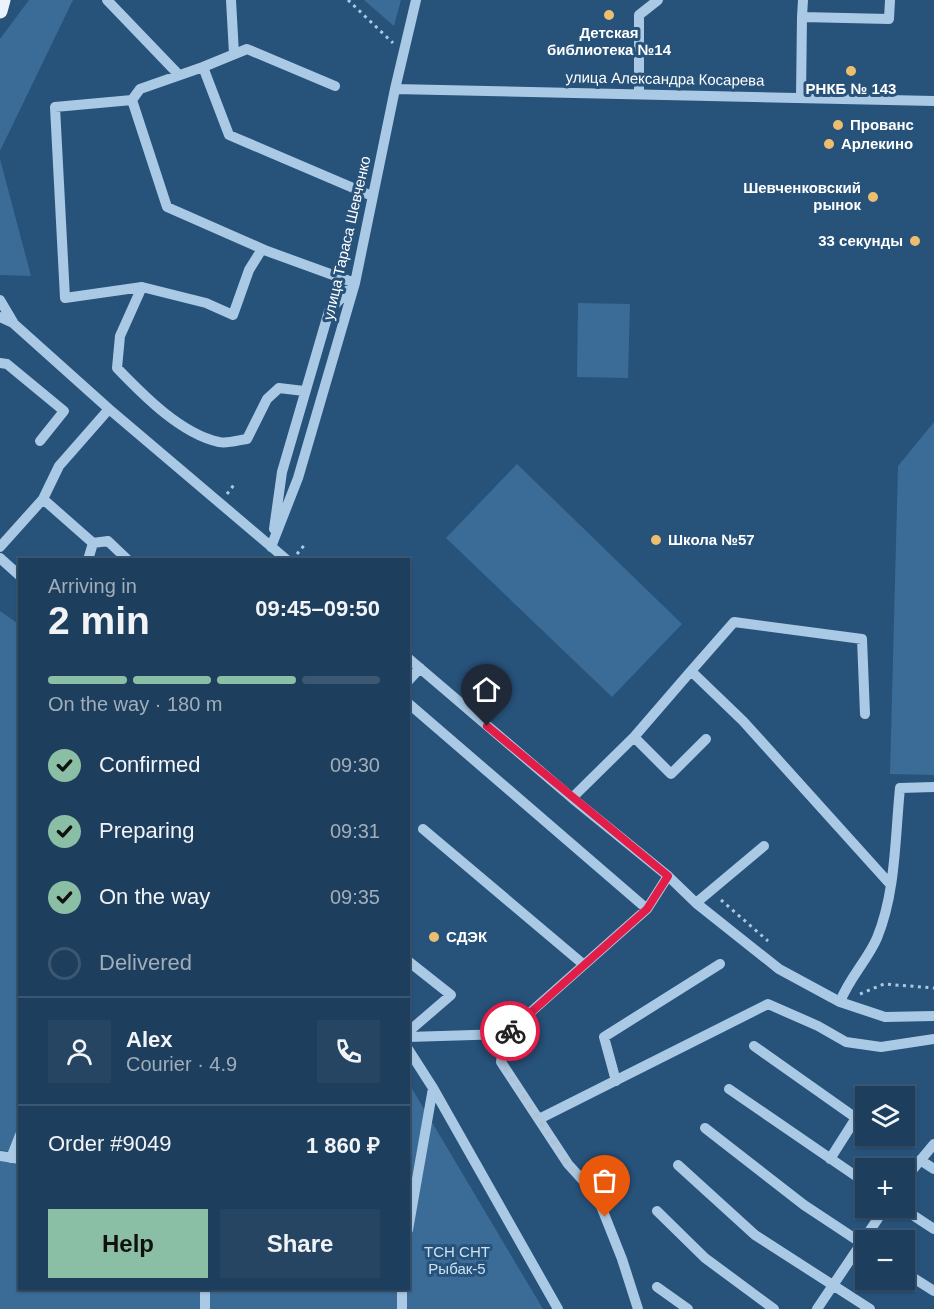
<!DOCTYPE html>
<meta charset="utf-8">
<style>
body{margin:0;font-family:Helvetica,sans-serif;background:#254562;color:#f1f3f6;height:100vh;display:flex;flex-direction:column;font-size:22px;white-space:nowrap}
*{box-sizing:border-box;margin:0}
p{font-size:20px;color:#a0aebb}
.icon{flex:none;width:33px;height:33px;fill:none;stroke:currentColor;stroke-width:2;stroke-linecap:round;stroke-linejoin:round}
.map{position:relative;flex:1;overflow:hidden}
.side{position:absolute;left:18px;top:558px;width:392px;height:732px;display:flex;flex-direction:column;background:#1d3e5c;border-radius:0px;box-shadow:0 2px 4px #0004,0 0 0 2px #3b5772}
.side>*{flex:none}
.buttons{position:absolute;left:855px;top:1086px;display:grid;gap:12px}
.buttons a{display:grid;place-items:center;width:60px;height:60px;border-radius:0px;background:#1d3e5c;box-shadow:0 2px 4px #0004,0 0 0 2px #3b5772;font-size:30px}
.pin{position:absolute;display:grid;place-items:center;width:51px;height:51px;color:#fff;margin:-62px -26px;border-radius:50% 50% 50% 0;rotate:-45deg;box-shadow:0 0 6px #0007}
.pin .icon{rotate:45deg}
.courier{position:absolute;display:grid;place-items:center;width:60px;height:60px;margin:-30px;border:4px solid #e11d48;border-radius:50%;background:#fff;color:#222;box-shadow:0 2px 8px #0007}
.summary em{font-style:normal;font-weight:600}
.summary div{display:flex;flex-direction:column-reverse}
.summary{display:flex;align-items:center;justify-content:space-between;height:102px;padding:0 30px}
h1{font-size:39px;font-weight:600;line-height:45px}
.bar{display:grid;grid-template-columns:repeat(4,1fr);gap:9px 6px;align-content:center;height:72px;padding:0 30px}
.bar i{height:8px;border-radius:4px;background:#3b5772}
.bar .current{background:#8abfa5}
.bar p{grid-column:span 4}
.line{display:flex;align-items:center;gap:15px;padding:0 30px;border-top:2px solid #3b5772}
.line div{flex:1}
.round{display:grid;place-items:center;flex:none;width:63px;height:63px;border-radius:0px;background:#254562}
ol{padding:0 30px;list-style:none}
li{display:flex;align-items:center;gap:18px;height:66px}
li p{margin-inline-start:auto}
li .icon{padding:6px;border-radius:50%;background:#8abfa5;color:#111;stroke-width:4}
li:last-child{color:#a0aebb}
li i{width:33px;height:33px;border:3px solid #3b5772;border-radius:50%}
.cta{display:flex;gap:12px;margin-top:auto;padding:12px 30px}
.cta a{flex:1;height:69px;border-radius:0px;background:#8abfa5;color:#111;font-size:24px;font-weight:600;line-height:69px;text-align:center}
.cta a+a{background:#254562;color:#f1f3f6}
.map>svg:first-child{display:block}
.green{fill:#3b6c97}
.lines{fill:none;stroke-linecap:round;stroke-linejoin:round}
.path{stroke:#aac9e4;stroke-width:3;stroke-dasharray:3 4.5;stroke-linecap:butt}
.minor{stroke:#aac9e4;stroke-width:10}
.major{stroke:#eaf2fc;stroke-width:15}
.done{stroke:#b3c2d0;stroke-width:6;stroke-dasharray:0 10.8}
.route{stroke:#e11d48;stroke-width:8}
.poi-dot{fill:#ecbe70;stroke:#27527a;stroke-width:2}
.labels{text-anchor:middle;stroke-width:6;stroke-linejoin:round;paint-order:stroke}
.poi-label{font-size:15px;font-weight:bold;fill:#fff;stroke:#27527a;text-anchor:start}
.street-label{font-size:15px;fill:#fff;stroke:#27527a}
.park-label{font-size:15px;fill:#cde1f3;stroke:#27527a}
</style>
<div class="map">
<svg width="934" height="1309" viewBox="0 0 934 1309">
<rect width="100%" height="100%" fill="#27527a"/>
<!-- green -->
<path class="green" d="M29 0H73L0 151V39Z
M364 0H401L394 26Z
M0 159 31 276 0 275Z
M578 303 630 304 628 378 577 377Z
M934 422V775L890 774 898 466Z
M517 464 682 624 612 697 446 538Z
M0 611 20 625 19 1154 0 1150Z
M408 1082 543 1309H0V1156H19L20 1288H408Z"/>
<g class="lines">
<!-- path -->
<path class="path" d="M348 0 393 43
M227 494 236 482
M297 554 306 543
M721 900 768 941
M860 994 884 984 934 988"/>
<!-- minor -->
<path class="minor" d="M107 0 179 75
M231 0 234 54
M802 17 803 0
M203 67 247 49 335 86
M395 89 934 101
M639 94V15L658 0
M801 97 802 17 889 19 890 0
M132 100 55 107 65 298 142 287
M262 249 249 270 233 315 206 303 142 287 120 336 117 368C143 395 181 434 219 442 227 444 239 440 247 439L267 399 279 388 304 391
M355 283 267 251 167 207 132 100 140 89 203 67 229 135 372 196
M0 300 13 322
M0 317 13 323 109 409 287 560
M0 363 7 364 64 411 40 441
M43 499 93 543 108 541 128 560
M274 529 282 472 329 311 353 285
M0 547 43 499 59 466 109 409
M271 547 298 478 355 283 395 89 416 0
M0 558 20 576
M88 560 93 543
M408 658 572 798 668 876 696 903 779 969 840 1002 885 1017 934 1016
M691 671 734 622 862 639 865 714
M408 681 420 668
M408 703 647 909
M634 737 671 774 706 739
M572 798 634 737 691 671 743 721 890 884
M423 829 583 964
M696 903 764 846
M408 961 451 995 408 1032
M840 1002C849 978 867 961 877 938 896 892 895 837 900 788L934 787
M506 1034 501 1062 568 1164 597 1196 622 1259 638 1309
M408 1037 506 1034 647 909 668 876
M754 1046 856 1118 830 1159
M408 1049 433 1088 558 1309
M616 1081 604 1037 720 964
M729 1089 866 1183
M539 1119 768 1004 818 1026 846 1042 881 1047 934 1039
M705 1128 804 1205 866 1246
M0 1156 20 1159
M11 1158 20 1135
M920 1160 934 1169
M678 1165 755 1235 870 1309
M904 1180 934 1144
M902 1208 934 1229
M657 1211 705 1258 774 1309
M408 1230 433 1088
M904 1272 934 1291
M657 1287 688 1309
M205 1288V1309
M402 1288V1309
M817 1309 885 1208"/>
<!-- major -->
<path class="major" d="M0 11 3 0"/>
</g>
<g class="lines">
<!-- done -->
<path class="done" d="M510 1031 506 1034 501 1062 568 1164 597 1196 605 1217"/>
<!-- route -->
<path class="route" d="M487 726 668 876 647 909 510 1031"/>
</g>
<!-- markers -->
<g class="poi-dot">
<circle cx="609" cy="15" r="6"/>
<circle cx="851" cy="71" r="6"/>
<circle cx="838" cy="125" r="6"/>
<circle cx="829" cy="144" r="6"/>
<circle cx="873" cy="197" r="6"/>
<circle cx="915" cy="241" r="6"/>
<circle cx="656" cy="540" r="6"/>
<circle cx="434" cy="937" r="6"/>
</g>
<g class="labels">
<!-- poi labels -->
<g class="poi-label">
<text x="609" y="38" text-anchor="middle">Детская<tspan x="609" dy="17">библиотека №14</tspan></text>
<text x="851" y="94" text-anchor="middle">РНКБ № 143</text>
<text x="850" y="130">Прованс</text>
<text x="841" y="149">Арлекино</text>
<text x="861" y="193" text-anchor="end">Шевченковский<tspan x="861" dy="17">рынок</tspan></text>
<text x="903" y="246" text-anchor="end">33 секунды</text>
<text x="668" y="545">Школа №57</text>
<text x="446" y="942">СДЭК</text>
</g>
<!-- street labels -->
<g class="street-label">
<text transform="translate(665 79) rotate(1)" y="5">улица Александра Косарева</text>
<text transform="translate(347 238) rotate(-77)" y="5">улица Тараса Шевченко</text>
</g>
<!-- park labels -->
<g class="park-label">
<text x="457" y="1257">ТСН СНТ<tspan x="457" dy="17">Рыбак-5</tspan></text>
</g>
</g>
</svg>
<div class="buttons">
<a><svg class="icon" aria-label="layers" viewBox="0 0 24 24"><path d="M12 4l9 5-9 5-9-5zM3 14l9 5 9-5"/></svg></a>
<a>+</a>
<a>−</a>
</div>
<div class="pin" style="left:605px;top:1217px;background:#ea580c"><svg class="icon" aria-label="bag" viewBox="0 0 24 24"><path d="M5 8h14l-1 12H6zM9 8a3 3 0 0 1 6 0"/></svg></div>
<div class="pin" style="left:487px;top:726px;background:#1f2937"><svg class="icon" aria-label="home" viewBox="0 0 24 24"><path d="M3 11l9-7 9 7M6 9v11h12V9"/></svg></div>
<div class="courier" style="left:510px;top:1031px"><svg class="icon" aria-label="bike" viewBox="0 0 24 24"><circle cx="6" cy="16" r="4"/><circle cx="18" cy="16" r="4"/><path d="M6 16l4-8h5l3 8M10 8l3 8H6M13 5h3"/></svg></div>
<section class="side">
<div class="summary"><div><h1>2 min</h1><p>Arriving in</p></div><em>09:45–09:50</em></div>
<div class="bar"><i class="current"></i><i class="current"></i><i class="current"></i><i></i><p>On the way · 180 m</p></div>
<ol>
<li><svg class="icon" aria-label="check" viewBox="0 0 24 24"><path d="M5 12l5 5 9-10"/></svg>Confirmed<p>09:30</p></li>
<li><svg class="icon" aria-label="check" viewBox="0 0 24 24"><path d="M5 12l5 5 9-10"/></svg>Preparing<p>09:31</p></li>
<li><svg class="icon" aria-label="check" viewBox="0 0 24 24"><path d="M5 12l5 5 9-10"/></svg>On the way<p>09:35</p></li>
<li><i></i>Delivered</li>
</ol>
<div class="line" style="height:108px"><a class="round"><svg class="icon" aria-label="person" viewBox="0 0 24 24"><circle cx="12" cy="8" r="4"/><path d="M4 21q1-7 8-7t8 7"/></svg></a><div><b>Alex</b><p>Courier · 4.9</p></div><a class="round"><svg class="icon" aria-label="phone" viewBox="0 0 24 24"><path d="M5 4h4l2 5-3 2q2 4 5 5l2-3 5 2v4C11 20 4 13 5 4z"/></svg></a></div>
<div class="line" style="height:78px"><div>Order #9049</div><b>1 860 ₽</b></div>
<div class="cta"><a>Help</a><a>Share</a></div>
</section>
</div>
